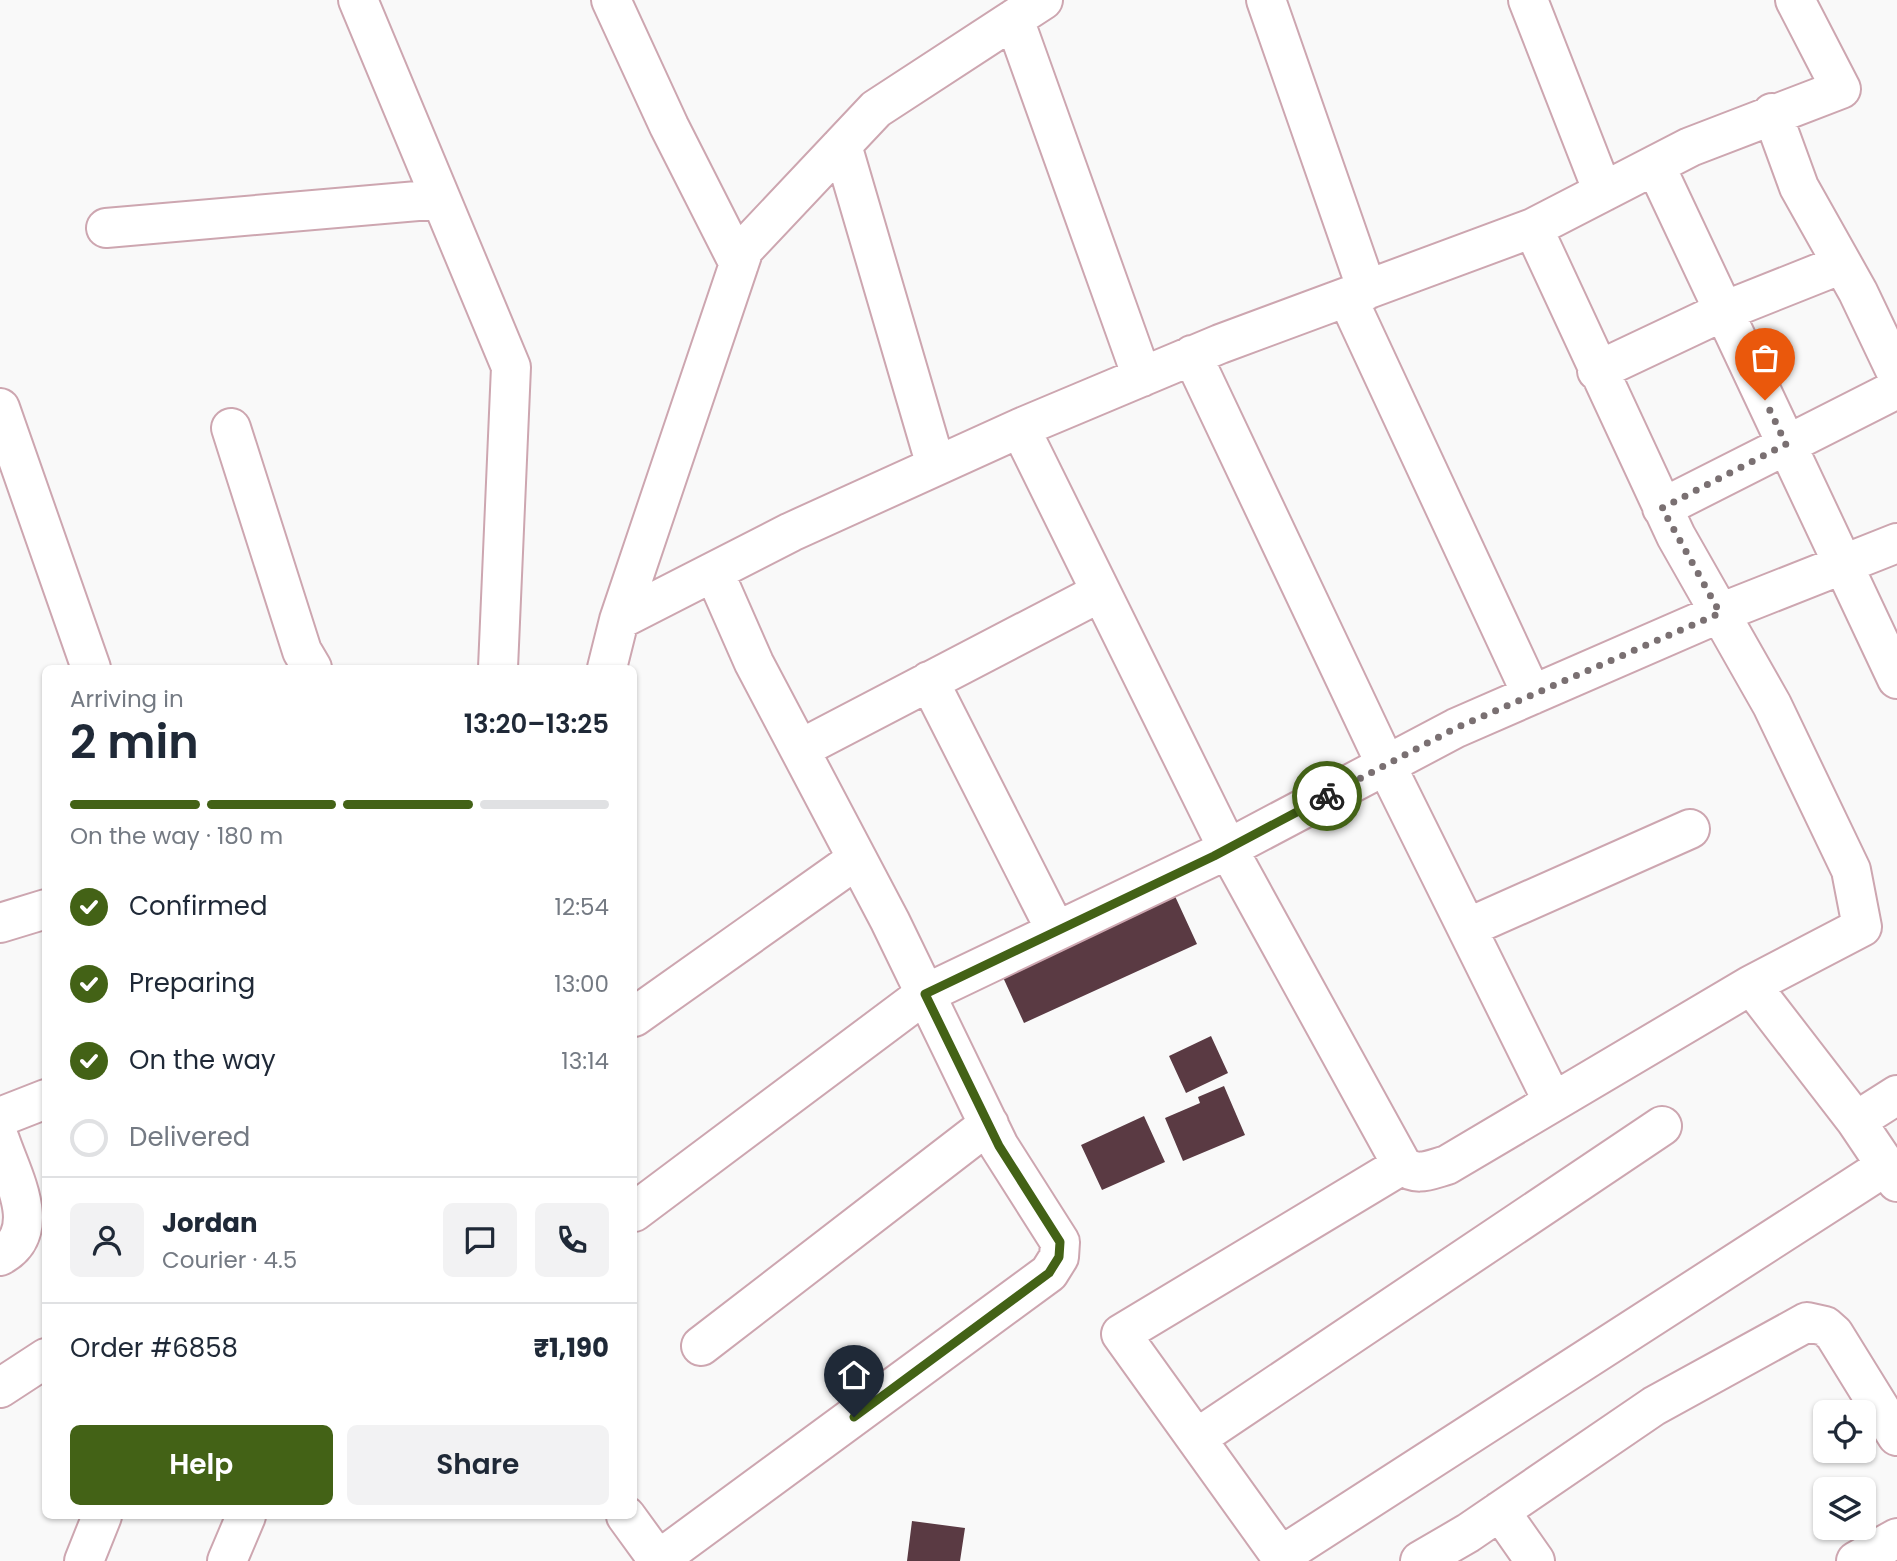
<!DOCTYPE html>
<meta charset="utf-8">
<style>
body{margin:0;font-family:Poppins,sans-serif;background:#f2f2f3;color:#1f2937;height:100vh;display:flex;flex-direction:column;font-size:26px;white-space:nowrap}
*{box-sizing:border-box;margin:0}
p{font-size:23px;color:#747a83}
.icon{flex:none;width:38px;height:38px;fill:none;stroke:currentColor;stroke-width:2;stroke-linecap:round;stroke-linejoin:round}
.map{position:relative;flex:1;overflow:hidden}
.drawer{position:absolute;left:42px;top:665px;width:595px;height:854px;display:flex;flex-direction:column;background:#fff;border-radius:10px;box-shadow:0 2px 5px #0004}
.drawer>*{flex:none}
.fabs{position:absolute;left:1813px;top:1400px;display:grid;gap:14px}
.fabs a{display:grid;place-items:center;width:63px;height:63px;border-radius:10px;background:#fff;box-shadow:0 2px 5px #0004;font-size:35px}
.pin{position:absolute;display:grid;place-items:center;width:60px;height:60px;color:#fff;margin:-72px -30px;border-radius:50% 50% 50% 0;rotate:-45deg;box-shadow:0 0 7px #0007}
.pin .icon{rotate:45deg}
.courier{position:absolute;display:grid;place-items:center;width:70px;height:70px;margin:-35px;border:5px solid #436216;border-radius:50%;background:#fff;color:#222;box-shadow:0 2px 9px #0007}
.overview em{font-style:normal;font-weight:600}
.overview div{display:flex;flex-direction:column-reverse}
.overview{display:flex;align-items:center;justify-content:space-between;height:119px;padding:0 28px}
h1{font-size:46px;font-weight:600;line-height:52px}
.bar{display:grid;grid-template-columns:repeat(4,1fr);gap:10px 7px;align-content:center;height:84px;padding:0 28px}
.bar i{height:9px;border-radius:5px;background:#e0e1e3}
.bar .active{background:#436216}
.bar p{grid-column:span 4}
.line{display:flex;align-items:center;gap:18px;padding:0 28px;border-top:2px solid #e0e1e3}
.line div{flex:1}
.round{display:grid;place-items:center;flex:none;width:74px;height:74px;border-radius:10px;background:#f2f2f3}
ol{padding:0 28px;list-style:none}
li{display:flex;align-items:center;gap:21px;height:77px}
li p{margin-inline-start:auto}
li .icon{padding:7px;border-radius:50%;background:#436216;color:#fff;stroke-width:4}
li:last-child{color:#747a83}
li i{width:38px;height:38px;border:4px solid #e0e1e3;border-radius:50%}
.button{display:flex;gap:14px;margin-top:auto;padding:14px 28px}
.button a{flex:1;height:80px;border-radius:10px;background:#436216;color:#fff;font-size:28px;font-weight:600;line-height:80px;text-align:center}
.button a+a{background:#f2f2f3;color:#1f2937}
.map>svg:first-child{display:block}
.building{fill:#5a3a43}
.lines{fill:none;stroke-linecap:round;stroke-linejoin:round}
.minor-casing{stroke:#cda6b0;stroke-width:42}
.minor{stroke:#fff;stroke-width:38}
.done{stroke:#7a7072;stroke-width:7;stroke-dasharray:0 12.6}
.route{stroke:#436216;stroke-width:9}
</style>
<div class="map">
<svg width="1897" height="1561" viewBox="0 0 1897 1561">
<rect width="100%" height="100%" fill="#f9f9f9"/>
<!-- building -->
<path class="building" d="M1174 894 1197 944 1024 1023 1001 973Z
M1211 1036 1228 1073 1186 1093 1169 1056Z
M1224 1086 1245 1135 1183 1161 1165 1118 1200 1103 1198 1097Z
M1144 1116 1165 1162 1102 1190 1081 1145Z
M912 1521 965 1528 960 1561H907Z"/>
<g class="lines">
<defs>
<path id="minor" d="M358 0 511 367 498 668
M611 0 669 126 739 264
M1266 0 1367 290
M1528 0 1603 192
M1014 19 1142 377
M1772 113 1799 187 1858 292 1897 374
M842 145 936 466
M1655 165 1897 679
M106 228 441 199
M1533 228 1676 536 1772 705 1851 870 1862 927 1751 985 1856 1121 1897 1182
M1347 297 1532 695
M1192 355 1386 765 1553 1102
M1597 371 1724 311 1842 264
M0 408 91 668
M231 428 302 651 312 668
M1020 428 1228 849 1402 1165C1417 1177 1429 1170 1447 1165L1751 985
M1662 508 1897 389
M619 620 791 532 1020 428 1220 344 1533 228 1690 147 1841 89 1795 0
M607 668 619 620 744 249 876 109 1043 0
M929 681 1056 931
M800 749 1101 592
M0 923 46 909
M1467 928 1690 829
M634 1017 857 859
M0 1117 46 1099
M1856 1121 1897 1095
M0 1140C12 1176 45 1232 0 1256
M634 1212 925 994 1214 856 1456 728 1720 613 1897 543
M701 1346 989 1124
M0 1388 46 1358
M1197 1438 1662 1126
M1500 1511 1535 1561
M626 1516 658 1560
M1281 1556 1886 1166
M84 1561 102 1516
M227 1561 246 1516
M657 1561 1049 1273 1059 1257 1060 1242 999 1146 890 921 754 663 714 572
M1284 1561 1121 1334 1402 1165
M1420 1561 1468 1533 1654 1406 1807 1322 1825 1326 1834 1334 1897 1436
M1856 1561 1897 1538"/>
</defs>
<!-- minor casing -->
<use href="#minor" class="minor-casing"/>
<!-- minor -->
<use href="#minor" class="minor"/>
</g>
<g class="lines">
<!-- done -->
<path class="done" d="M1327 796 1456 728 1720 613 1662 508 1786 444 1765 400"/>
<!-- route -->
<path class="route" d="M854 1417 1049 1273 1059 1257 1060 1242 999 1146 925 994 1214 856 1327 796"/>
</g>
</svg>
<div class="fabs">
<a><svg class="icon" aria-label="locate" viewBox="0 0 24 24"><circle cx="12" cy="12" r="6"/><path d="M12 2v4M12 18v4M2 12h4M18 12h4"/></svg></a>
<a><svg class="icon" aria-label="layers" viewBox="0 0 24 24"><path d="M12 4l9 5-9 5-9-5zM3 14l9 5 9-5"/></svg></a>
</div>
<div class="pin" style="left:1765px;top:400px;background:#ea580c"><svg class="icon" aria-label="bag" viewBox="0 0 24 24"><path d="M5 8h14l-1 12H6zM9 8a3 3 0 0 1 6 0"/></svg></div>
<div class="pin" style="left:854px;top:1417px;background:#1f2937"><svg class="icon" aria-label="home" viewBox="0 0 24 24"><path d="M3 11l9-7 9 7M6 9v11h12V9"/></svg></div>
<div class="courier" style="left:1327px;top:796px"><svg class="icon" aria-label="bike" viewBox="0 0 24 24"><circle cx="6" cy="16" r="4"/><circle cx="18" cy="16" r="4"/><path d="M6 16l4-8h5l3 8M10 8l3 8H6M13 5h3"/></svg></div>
<section class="drawer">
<div class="overview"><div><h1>2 min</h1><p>Arriving in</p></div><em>13:20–13:25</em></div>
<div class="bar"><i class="active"></i><i class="active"></i><i class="active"></i><i></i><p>On the way · 180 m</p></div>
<ol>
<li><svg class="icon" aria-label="check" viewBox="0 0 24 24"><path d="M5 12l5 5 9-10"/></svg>Confirmed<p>12:54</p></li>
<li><svg class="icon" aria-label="check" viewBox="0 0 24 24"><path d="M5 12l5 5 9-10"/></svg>Preparing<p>13:00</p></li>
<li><svg class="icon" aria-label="check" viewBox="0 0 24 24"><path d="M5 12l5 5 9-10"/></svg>On the way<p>13:14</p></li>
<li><i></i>Delivered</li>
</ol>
<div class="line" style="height:126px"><a class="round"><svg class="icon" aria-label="person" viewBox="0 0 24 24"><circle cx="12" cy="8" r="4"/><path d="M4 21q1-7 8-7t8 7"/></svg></a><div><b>Jordan</b><p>Courier · 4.5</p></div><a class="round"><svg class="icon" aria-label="chat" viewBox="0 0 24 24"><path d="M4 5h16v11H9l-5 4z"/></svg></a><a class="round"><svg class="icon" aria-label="phone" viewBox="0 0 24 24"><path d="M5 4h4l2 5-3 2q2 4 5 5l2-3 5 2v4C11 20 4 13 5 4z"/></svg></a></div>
<div class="line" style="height:91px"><div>Order #6858</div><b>₹1,190</b></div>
<div class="button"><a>Help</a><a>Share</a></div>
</section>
</div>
